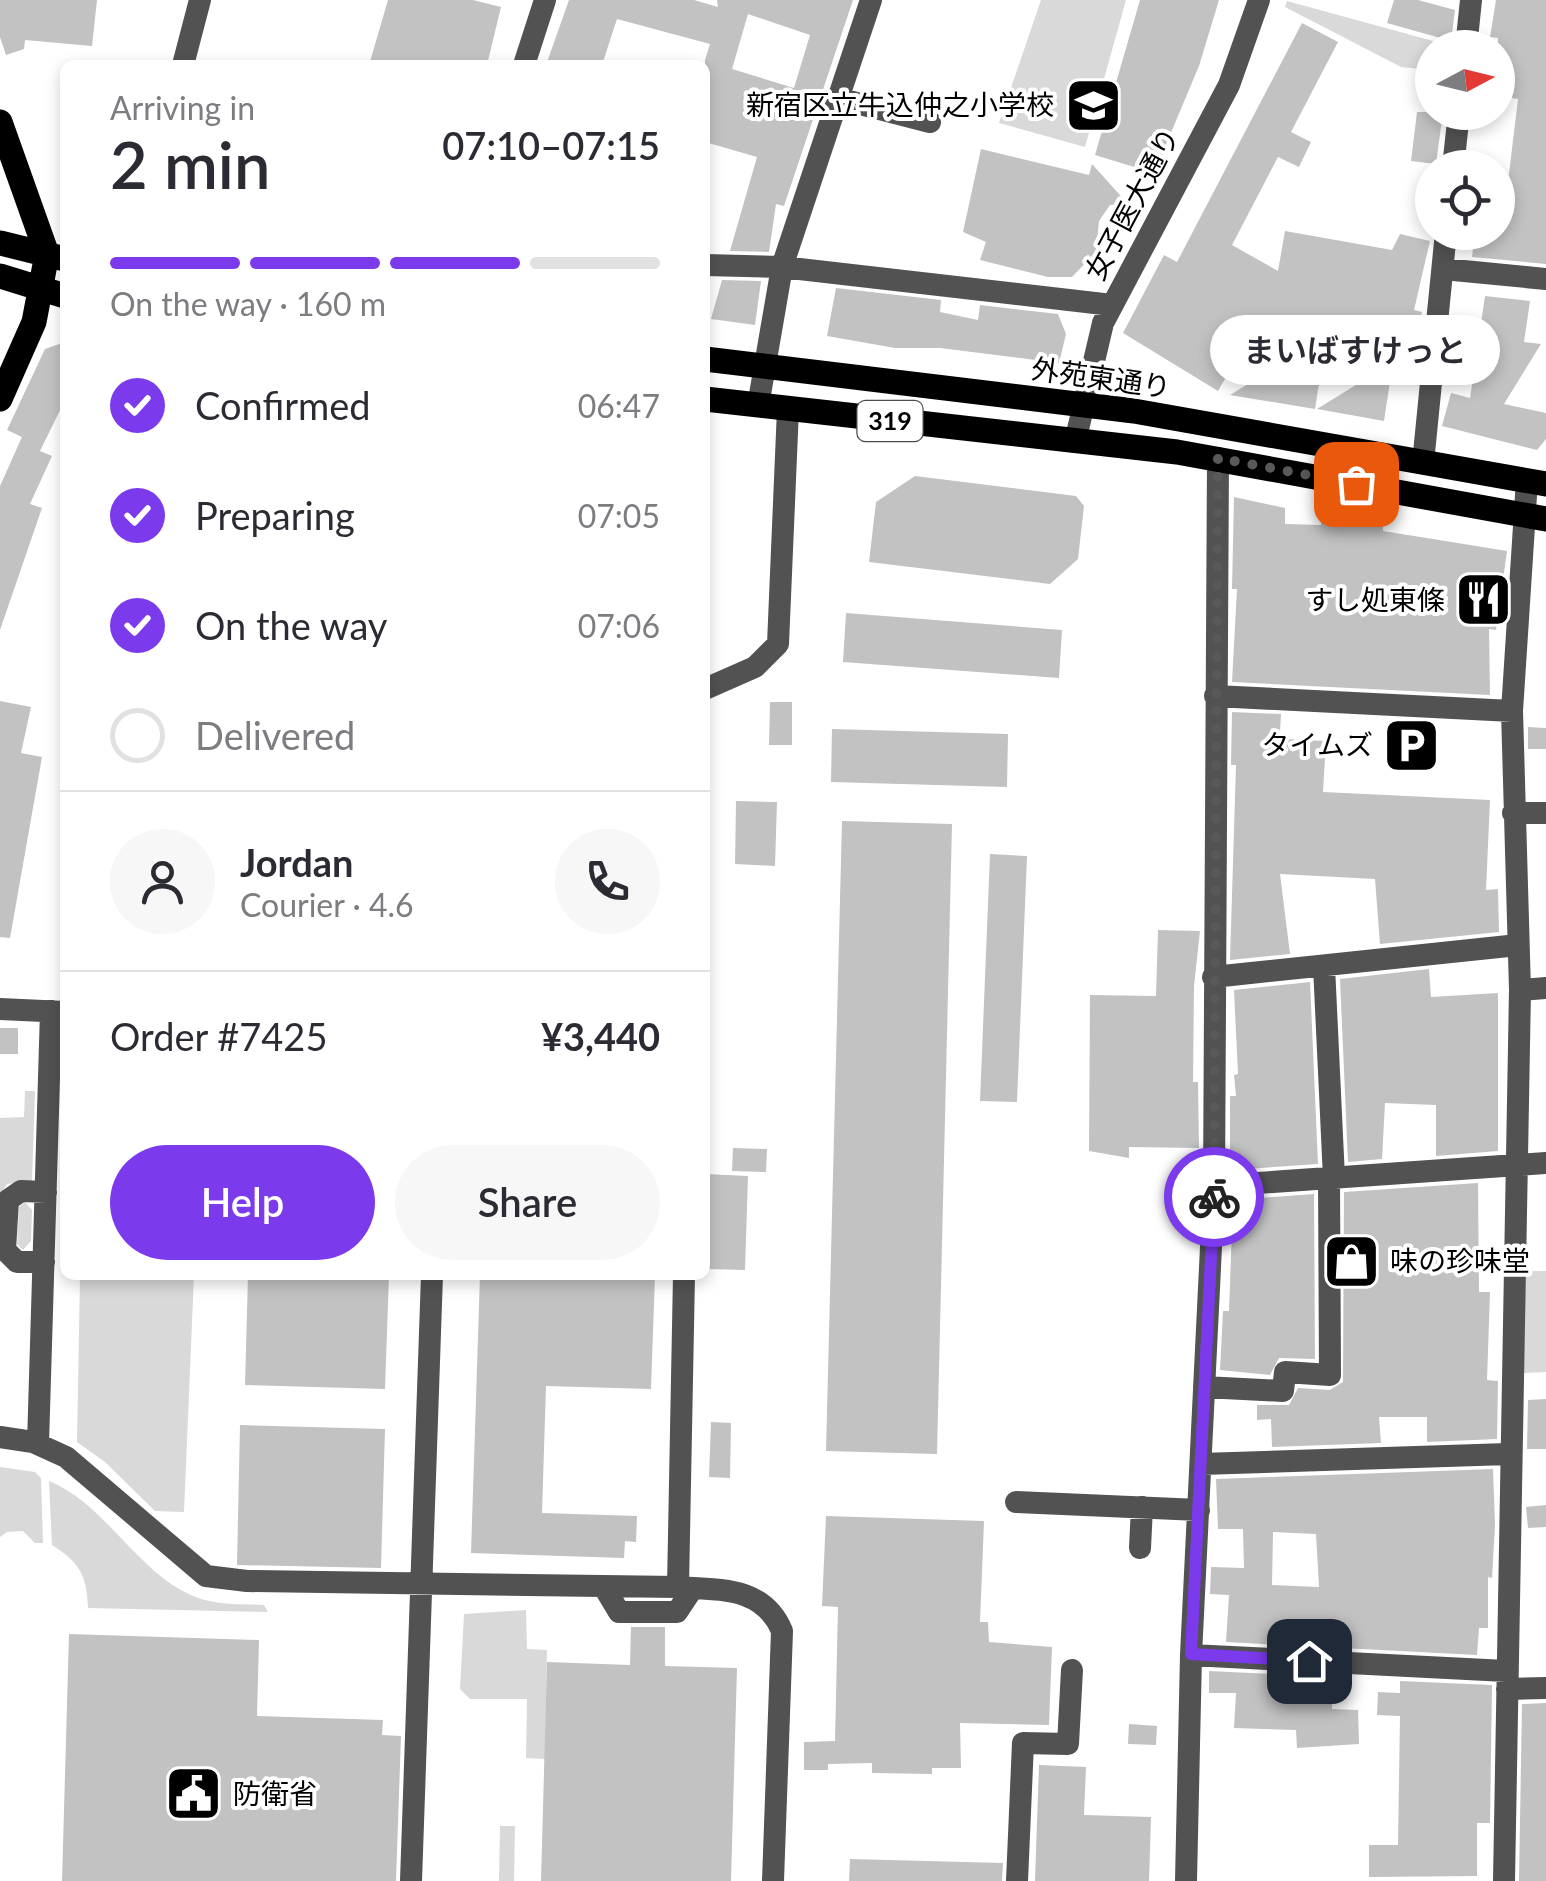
<!DOCTYPE html>
<meta charset="utf-8">
<style>
body{margin:0;font-family:Lato,"Noto Sans JP",sans-serif;background:#f7f7f7;color:#2b2b33;height:100vh;display:flex;flex-direction:column;font-size:38px;white-space:nowrap}
*{box-sizing:border-box;margin:0}
p{font-size:32px;color:#7c7c81}
.icon{flex:none;width:55px;height:55px;fill:none;stroke:currentColor;stroke-width:2;stroke-linecap:round;stroke-linejoin:round}
.map{position:relative;flex:1;overflow:hidden}
.side{position:absolute;left:60px;top:60px;width:650px;height:1220px;display:flex;flex-direction:column;background:#fff;border-radius:15px;box-shadow:0 5px 15px #0003}
.side>*{flex:none}
.needle{width:65px;rotate:83deg}
.buttons{position:absolute;left:1415px;top:30px;display:grid;gap:20px}
.buttons a{display:grid;place-items:center;width:100px;height:100px;border-radius:50%;background:#fff;box-shadow:0 5px 15px #0003;font-size:50px}
.pin{position:absolute;display:grid;place-items:center;width:85px;height:85px;color:#fff;margin:-42px;border-radius:20px;box-shadow:0 5px 15px #0006}
.courier{position:absolute;display:grid;place-items:center;width:100px;height:100px;margin:-50px;border:8px solid #7c3aed;border-radius:50%;background:#fff;color:#222;box-shadow:0 2px 12px #0007}
.bubble{position:absolute;height:70px;border-radius:35px;background:#fff;box-shadow:0 5px 15px #0003;font-size:32px;font-weight:600;line-height:70px;text-align:center}
.head em{font-style:normal;font-weight:600}
.head div{display:flex;flex-direction:column-reverse}
.head{display:flex;align-items:center;justify-content:space-between;height:170px;padding:0 50px}
h1{font-size:65px;font-weight:600;line-height:75px}
.bar{display:grid;grid-template-columns:repeat(4,1fr);gap:15px 10px;align-content:center;height:120px;padding:0 50px}
.bar i{height:12px;border-radius:8px;background:#e1e1e2}
.bar .active{background:#7c3aed}
.bar p{grid-column:span 4}
.line{display:flex;align-items:center;gap:25px;padding:0 50px;border-top:2px solid #e1e1e2}
.line div{flex:1}
.round{display:grid;place-items:center;flex:none;width:105px;height:105px;border-radius:52px;background:#f7f7f7}
ol{padding:0 50px;list-style:none}
li{display:flex;align-items:center;gap:30px;height:110px}
li p{margin-inline-start:auto}
li .icon{padding:10px;border-radius:50%;background:#7c3aed;color:#fff;stroke-width:4}
li:last-child{color:#7c7c81}
li i{width:55px;height:55px;border:5px solid #e1e1e2;border-radius:50%}
.cta{display:flex;gap:20px;margin-top:auto;padding:20px 50px}
.cta a{flex:1;height:115px;border-radius:60px;background:#7c3aed;color:#fff;font-size:40px;font-weight:600;line-height:115px;text-align:center}
.cta a+a{background:#f7f7f7;color:#2b2b33}
.map>svg:first-child{display:block}
.green{fill:#d9d9d9}
.building{fill:#c2c2c2;fill-rule:evenodd}
.lines{fill:none;stroke-linecap:round;stroke-linejoin:round}
.minor{stroke:#525252;stroke-width:22}
.major{stroke:#000;stroke-width:25}
.done{stroke:#595959;stroke-width:10;stroke-dasharray:0 18}
.route{stroke:#7c3aed;stroke-width:12}
.labels{text-anchor:middle;stroke-width:8;stroke-linejoin:round;paint-order:stroke}
.shield{fill:#fff;stroke:#4c4c4c;stroke-width:2.5}
.shield-label{font-size:25px;font-weight:bold;fill:#000}
.poi-label{font-size:28px;fill:#000;stroke:#fff;text-anchor:end}
.street-label{font-size:28px;fill:#000;stroke:#fff}
</style>
<div class="map">
<svg width="1546" height="1881" viewBox="0 0 1546 1881">
<rect width="100%" height="100%" fill="#fff"/>
<!-- green -->
<path class="green" d="M1041 0H1126L1085 147 999 123Z
M1287 1 1455 47 1432 48V70L1401 67 1285 7Z
M25 1091H35L32 1181 7 1184 0 1195V1118L24 1117Z
M25 1202 32 1210 31 1241 23 1250 17 1244 19 1207Z
M1526 1271H1546V1372L1522 1373Z
M80 1275H194L184 1512 155 1511 105 1462 77 1442Z
M0 1467 35 1472 41 1478 43 1543H35L23 1531 7 1532 0 1537Z
M49 1481C111 1506 143 1586 209 1601 226 1605 246 1604 264 1605L268 1612 88 1608C87 1575 79 1562 52 1545Z
M526 1610 527 1649 547 1650 545 1759 526 1758 527 1699H470L460 1689 464 1614Z
M500 1826H515L514 1881H499Z"/>
<!-- building -->
<path class="building" d="M0 0H97L92 46 25 40 24 49 6 55 0 37Z
M388 0H473L501 7 487 65H369Z
M569 0H694L718 7 717 0H853L784 206 776 204 769 252 730 251 757 157 705 142V60L710 44 617 19 602 65H546ZM748 14 810 35 794 88 732 69Z
M1140 0H1219L1199 66 1154 173 1095 155Z
M1394 0H1418L1455 10 1451 41 1387 23Z
M1496 0H1546V264L1472 257 1475 232H1498V214L1504 215 1518 99 1498 96V38L1490 37Z
M1302 23 1338 42 1291 132 1311 142 1299 167 1278 157 1232 245 1278 271 1285 231 1392 250 1400 234 1430 241 1414 310 1422 312 1411 360 1326 340 1315 409 1230 395 1321 339 1257 323 1218 391 1123 333 1164 255 1177 262Z
M1417 112H1443L1436 164 1411 161Z
M981 149 1089 175 1092 164 1128 204 1110 205 1099 221 1096 252 1072 277H1048L980 260 986 242 963 232Z
M722 280 761 281 755 325 711 319Z
M836 288 941 300 940 312 978 320 980 305 1058 314 1066 334 1059 363 940 348H895L827 336Z
M1485 296 1530 301 1524 342 1541 344 1504 404 1546 413V439L1537 450 1442 426 1451 393 1470 398Z
M65 342V400L40 451 52 456 30 504 42 508 0 630V486L22 437 7 430 45 349Z
M1393 362 1384 421 1317 409Z
M915 476 1076 496 1084 506 1078 559 1050 584 869 562 876 502Z
M1234 497 1285 508V524L1321 525 1322 514 1383 526V531L1507 551 1496 630 1489 629 1490 695 1232 682 1237 589H1232Z
M846 613 1062 630 1059 678 843 662Z
M0 701 31 707 21 753 42 757 10 938 0 937Z
M770 702H792V745H769Z
M1232 712 1281 714 1280 732H1286L1285 739 1326 741 1323 792 1490 800 1486 890 1498 889 1499 932 1380 944 1375 879 1280 874 1290 954 1230 960 1236 765H1231Z
M1528 727 1546 728V749H1528Z
M832 729 1008 734 1007 787 831 782Z
M736 801 777 802 775 866 735 864Z
M842 821 952 824 937 1454 826 1451Z
M990 854 1027 856 1017 1102 980 1101Z
M1158 930 1200 931 1194 986 1193 1082H1198L1199 1148 1129 1147V1158L1089 1151 1090 995 1156 996Z
M1429 969 1431 997 1498 993V1151L1436 1156V1105L1385 1103 1382 1159 1348 1162 1340 979Z
M1310 982 1318 1164 1230 1170V1096H1236L1234 1075 1238 1074 1234 990Z
M0 1028H18V1054H0Z
M733 1148 767 1149 766 1172 732 1171Z
M705 1174 748 1176 745 1270 705 1269Z
M1478 1183 1479 1292H1490L1487 1380 1498 1381 1497 1439 1427 1442V1417H1379L1381 1443 1272 1447 1271 1419 1257 1420V1405H1289L1298 1388 1330 1390 1343 1382 1344 1192Z
M1314 1194 1315 1359 1279 1358 1270 1375 1220 1370 1223 1311H1229L1233 1200Z
M248 1275H389L385 1389 245 1385Z
M480 1275H655L651 1389 546 1386 542 1513 637 1516 636 1542 625 1541 624 1558 471 1553Z
M1546 1399V1449H1527L1528 1400Z
M711 1422 731 1423 730 1478 709 1477Z
M240 1425 385 1429 381 1568 237 1565Z
M1493 1469 1495 1525 1492 1578 1488 1577V1628H1479L1477 1655 1226 1642 1229 1595 1210 1594 1211 1567 1244 1568 1243 1529H1218L1216 1479ZM1273 1532 1316 1534 1319 1587 1272 1585Z
M1546 1505V1527L1528 1528 1526 1507Z
M826 1516 984 1521 980 1622H988L989 1642 1052 1647 1049 1725 960 1723 961 1768H932V1774L872 1773V1763L828 1764V1770H804V1742L835 1741 838 1607 822 1606Z
M631 1627H665V1666L737 1668 731 1881H541L547 1662 630 1665Z
M69 1634 259 1640 257 1716 383 1720 382 1735 401 1736 396 1881H62Z
M1209 1671 1332 1677V1709L1358 1710 1359 1744 1297 1748 1296 1730 1234 1728 1236 1693H1209Z
M1400 1681 1492 1685 1490 1823H1477V1876L1369 1877V1845H1398L1400 1716 1377 1715 1378 1692 1400 1693Z
M1546 1703V1881H1519L1522 1704Z
M1129 1724 1157 1726 1156 1745 1128 1744Z
M1039 1765 1086 1767 1084 1815 1151 1817 1149 1881H1035Z
M850 1859 1003 1863 1002 1881H849Z"/>
<g class="lines">
<!-- minor -->
<path class="minor" d="M1466 48 1471 0
M183 65 200 0
M524 65 545 0
M837 98 930 122
M1453 168 1459 112
M705 265 782 267 1112 305
M1443 269 1546 279
M758 406 782 267 871 0
M1075 442 1103 323 1229 85 1259 0
M1423 463 1446 232
M705 689 755 667 778 644 788 409
M1215 696 1512 711
M1513 813H1546
M1324 966 1334 1178
M1213 977 1518 945
M1520 990 1546 988
M0 1009 65 1012
M1214 1186 1546 1163
M44 1262H17L5 1250 8 1200 21 1191 46 1192
M1204 1387 1283 1391 1285 1372 1330 1375 1329 1178
M0 1437 33 1442 66 1457 206 1576 247 1581 678 1587C720 1590 763 1586 782 1631L773 1881
M38 1444 51 1011
M1201 1464 1508 1454
M1016 1502 1199 1510
M1140 1548 1142 1507
M604 1587 619 1612H677L693 1588
M678 1587 684 1275
M1191 1655 1506 1671
M1507 1689 1546 1688
M411 1881 432 1275
M1017 1881 1023 1743 1068 1744 1072 1670
M1186 1881 1191 1655 1214 1186 1218 458
M1504 1881 1520 990 1512 711 1527 480"/>
<!-- major -->
<path class="major" d="M0 122 47 254 34 322 0 399
M0 243 65 259
M0 276 65 296
M705 359 1134 411 1546 484
M705 399 1177 452 1546 519"/>
</g>
<g class="lines">
<!-- done -->
<path class="done" d="M1214 1197 1218 458 1356 484"/>
<!-- route -->
<path class="route" d="M1214 1197 1191 1654 1309 1661"/>
</g>
<!-- icons -->
<defs>
<symbol id="school-square" viewBox="-11 -11 22 22"><rect x="-9" y="-9" width="18" height="18" rx="4" fill="#000" stroke="#fff"/><path d="M0-5L7-2L0 1L-7-2ZM-4 1L0 2.5L4 1V4Q0 6-4 4Z" fill="#fff"/></symbol>
<symbol id="restaurant-square" viewBox="-11 -11 22 22"><rect x="-9" y="-9" width="18" height="18" rx="4" fill="#000" stroke="#fff"/><path d="M-5-6h1v4h1v-4h1v4h1v-4h1v5L-1.5 .5V6h-2V.5L-5-1ZM5-6V6H3V1.5H1.5Q1.5-4 5-6Z" fill="#fff"/></symbol>
<symbol id="parking-square" viewBox="-11 -11 22 22"><rect x="-9" y="-9" width="18" height="18" rx="4" fill="#000" stroke="#fff"/><path d="M-3.5-5.5H1a3.5 3.5 0 0 1 0 7H-1V5.5H-3.5ZM-1-3.4V-.6H.8a1.4 1.4 0 0 0 0-2.8Z" fill="#fff"/></symbol>
<symbol id="shop-square" viewBox="-11 -11 22 22"><rect x="-9" y="-9" width="18" height="18" rx="4" fill="#000" stroke="#fff"/><path d="M-5-2.5h2.3a2.7 3.5 0 0 1 5.4 0H5L5.5 6h-11ZM-1.5-2.5h3a1.5 2.3 0 0 0-3 0Z" fill="#fff"/></symbol>
<symbol id="civic-square" viewBox="-11 -11 22 22"><rect x="-9" y="-9" width="18" height="18" rx="4" fill="#000" stroke="#fff"/><path d="M-.6-6.5H3V-4.5H.6V-3L4-1V1h2V6H-6V1h2V-1L-.6-3ZM-1.2 2.5V6h2.4V2.5Z" fill="#fff"/></symbol>
</defs>
<g fill-rule="evenodd">
<use href="#school-square" x="1062" y="74" width="63" height="63"/>
<use href="#restaurant-square" x="1452" y="568" width="63" height="63"/>
<use href="#parking-square" x="1380" y="714" width="63" height="63"/>
<use href="#shop-square" x="1320" y="1230" width="63" height="63"/>
<use href="#civic-square" x="162" y="1762" width="63" height="63"/>
</g>
<g class="labels">
<!-- shield labels -->
<rect class="shield" x="857.5" y="401" width="65" height="40" rx="8"/>
<g class="shield-label">
<text x="890" y="430">319</text>
</g>
<!-- poi labels -->
<g class="poi-label">
<text x="1054" y="115">新宿区立牛込仲之小学校</text>
<text x="1445" y="610">すし処東條</text>
<text x="1373" y="755">タイムズ</text>
<text x="1390" y="1271" text-anchor="start">味の珍味堂</text>
<text x="233" y="1804" text-anchor="start">防衛省</text>
</g>
<!-- street labels -->
<g class="street-label">
<text transform="translate(1132 204) rotate(-62)" y="10">女子医大通り</text>
<text transform="translate(1101 378) rotate(8)" y="10">外苑東通り</text>
</g>
</g>
</svg>
<div class="buttons">
<a><svg class="needle" viewBox="-14 -14 28 28"><path d="M0-13l5 13h-10z" fill="#e53935"/><path d="M0 13l5-13h-10z" fill="#7c7c81"/></svg></a>
<a><svg class="icon" aria-label="locate" viewBox="0 0 24 24"><circle cx="12" cy="12" r="6"/><path d="M12 2v4M12 18v4M2 12h4M18 12h4"/></svg></a>
</div>
<div class="pin" style="left:1356px;top:484px;background:#ea580c"><svg class="icon" aria-label="bag" viewBox="0 0 24 24"><path d="M5 8h14l-1 12H6zM9 8a3 3 0 0 1 6 0"/></svg></div>
<div class="pin" style="left:1309px;top:1661px;background:#1f2937"><svg class="icon" aria-label="home" viewBox="0 0 24 24"><path d="M3 11l9-7 9 7M6 9v11h12V9"/></svg></div>
<div class="courier" style="left:1214px;top:1197px"><svg class="icon" aria-label="bike" viewBox="0 0 24 24"><circle cx="6" cy="16" r="4"/><circle cx="18" cy="16" r="4"/><path d="M6 16l4-8h5l3 8M10 8l3 8H6M13 5h3"/></svg></div>
<div class="bubble" style="left:1210px;top:315px;width:290px">まいばすけっと</div>
<section class="side">
<div class="head"><div><h1>2 min</h1><p>Arriving in</p></div><em>07:10–07:15</em></div>
<div class="bar"><i class="active"></i><i class="active"></i><i class="active"></i><i></i><p>On the way · 160 m</p></div>
<ol>
<li><svg class="icon" aria-label="check" viewBox="0 0 24 24"><path d="M5 12l5 5 9-10"/></svg>Confirmed<p>06:47</p></li>
<li><svg class="icon" aria-label="check" viewBox="0 0 24 24"><path d="M5 12l5 5 9-10"/></svg>Preparing<p>07:05</p></li>
<li><svg class="icon" aria-label="check" viewBox="0 0 24 24"><path d="M5 12l5 5 9-10"/></svg>On the way<p>07:06</p></li>
<li><i></i>Delivered</li>
</ol>
<div class="line" style="height:180px"><a class="round"><svg class="icon" aria-label="person" viewBox="0 0 24 24"><circle cx="12" cy="8" r="4"/><path d="M4 21q1-7 8-7t8 7"/></svg></a><div><b>Jordan</b><p>Courier · 4.6</p></div><a class="round"><svg class="icon" aria-label="phone" viewBox="0 0 24 24"><path d="M5 4h4l2 5-3 2q2 4 5 5l2-3 5 2v4C11 20 4 13 5 4z"/></svg></a></div>
<div class="line" style="height:130px"><div>Order #7425</div><b>¥3,440</b></div>
<div class="cta"><a>Help</a><a>Share</a></div>
</section>
</div>
